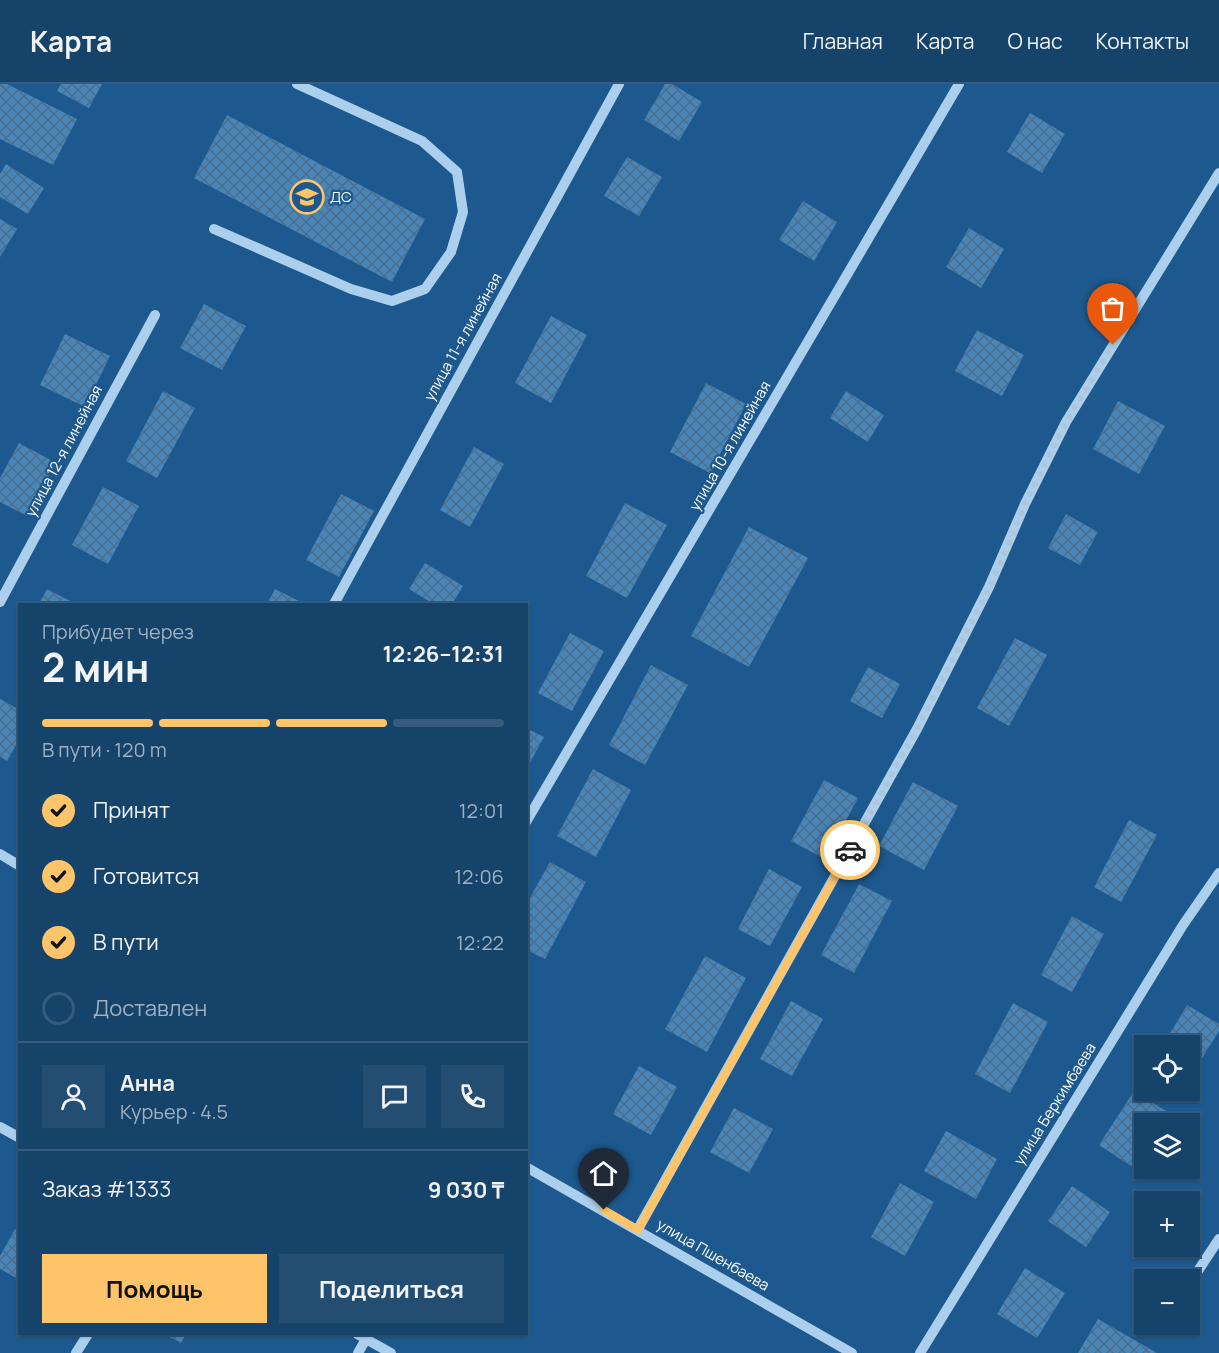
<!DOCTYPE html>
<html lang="ru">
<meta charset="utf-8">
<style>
body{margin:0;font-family:Manrope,sans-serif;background:#234e72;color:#f1f3f6;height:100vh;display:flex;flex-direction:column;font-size:22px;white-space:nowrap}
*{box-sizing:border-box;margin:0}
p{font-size:20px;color:#9eb0c1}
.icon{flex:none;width:33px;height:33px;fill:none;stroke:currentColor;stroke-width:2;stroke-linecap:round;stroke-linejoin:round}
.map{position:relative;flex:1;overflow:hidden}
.side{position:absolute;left:18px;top:519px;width:510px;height:732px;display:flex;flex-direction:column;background:#16436a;border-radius:0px;box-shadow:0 2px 4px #0004,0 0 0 2px #355c7e}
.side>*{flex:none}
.buttons{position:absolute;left:1134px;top:951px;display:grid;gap:12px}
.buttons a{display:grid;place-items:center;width:66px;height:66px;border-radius:0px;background:#16436a;box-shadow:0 2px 4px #0004,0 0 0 2px #355c7e;font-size:30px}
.pin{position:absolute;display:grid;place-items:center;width:51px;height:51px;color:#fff;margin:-62px -26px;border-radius:50% 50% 50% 0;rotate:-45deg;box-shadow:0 0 6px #0007}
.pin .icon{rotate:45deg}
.courier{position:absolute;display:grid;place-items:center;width:60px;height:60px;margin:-30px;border:4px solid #fdc469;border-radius:50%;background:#fff;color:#222;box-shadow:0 2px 8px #0007}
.summary em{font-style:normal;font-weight:700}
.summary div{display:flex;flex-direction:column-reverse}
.summary{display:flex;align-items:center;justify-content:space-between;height:102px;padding:0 24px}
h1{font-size:39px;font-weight:700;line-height:45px}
.bar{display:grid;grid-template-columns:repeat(4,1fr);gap:9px 6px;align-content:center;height:72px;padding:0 24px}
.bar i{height:8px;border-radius:4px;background:#355c7e}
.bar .on{background:#fdc469}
.bar p{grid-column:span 4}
.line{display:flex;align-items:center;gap:15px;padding:0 24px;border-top:2px solid #355c7e}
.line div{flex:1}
.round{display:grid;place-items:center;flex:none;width:63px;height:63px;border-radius:0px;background:#234e72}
ol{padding:0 24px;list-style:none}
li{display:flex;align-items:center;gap:18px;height:66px}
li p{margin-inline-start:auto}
li .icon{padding:6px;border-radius:50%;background:#fdc469;color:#111;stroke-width:4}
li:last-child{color:#9eb0c1}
li i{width:33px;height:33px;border:3px solid #355c7e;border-radius:50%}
.cta{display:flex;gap:12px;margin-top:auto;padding:12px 24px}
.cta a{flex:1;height:69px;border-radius:0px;background:#fdc469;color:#111;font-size:24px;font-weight:700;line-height:69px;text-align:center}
.cta a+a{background:#234e72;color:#f1f3f6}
header{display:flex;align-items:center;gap:36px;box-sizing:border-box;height:84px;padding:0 30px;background:#16436a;border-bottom:2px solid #355c7e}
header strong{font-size:28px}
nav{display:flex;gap:33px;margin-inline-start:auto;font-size:21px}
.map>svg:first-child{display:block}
.building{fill:url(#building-cross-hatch)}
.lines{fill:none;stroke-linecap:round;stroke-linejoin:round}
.minor{stroke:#abcfed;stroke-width:10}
.done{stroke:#b0c5d7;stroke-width:6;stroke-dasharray:0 10.8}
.route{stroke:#fdc469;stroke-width:8}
.labels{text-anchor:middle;stroke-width:4.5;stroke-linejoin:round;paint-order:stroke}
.poi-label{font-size:15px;fill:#fff;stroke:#1d598e;text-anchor:start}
.street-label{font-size:15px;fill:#fff;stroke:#1d598e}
</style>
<header>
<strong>Карта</strong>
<nav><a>Главная</a><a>Карта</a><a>О нас</a><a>Контакты</a></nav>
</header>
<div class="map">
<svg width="1219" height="1269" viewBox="0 0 1219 1269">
<defs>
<pattern id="building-cross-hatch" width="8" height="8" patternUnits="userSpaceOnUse" patternTransform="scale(1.5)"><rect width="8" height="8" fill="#4a85b8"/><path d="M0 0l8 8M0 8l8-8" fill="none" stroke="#4b6e8d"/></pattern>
</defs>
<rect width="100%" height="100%" fill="#1d598e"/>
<!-- building -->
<path class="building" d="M0 0H7L77 35 53 81 0 55Z
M61 0H102L89 24 57 7Z
M665 0H672L702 18 679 57 644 36Z
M1030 29 1065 50 1042 89 1007 68Z
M227 31 425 135 392 198 194 94Z
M627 73 662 93 639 132 604 112Z
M6 80 44 104 28 130 0 113V90Z
M803 117 837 138 814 177 779 156Z
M0 135 17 145 0 173Z
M969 144 1004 165 981 204 946 183Z
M204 220 246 242 222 286 180 264Z
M551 232 587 251 551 319 515 299Z
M977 246 1024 271 1002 312 955 287Z
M65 250 110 272 85 323 40 301Z
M706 299 746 320 710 389 670 368Z
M163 307 195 324 157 394 126 377Z
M846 307 884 331 868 358 830 334Z
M1118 317 1165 342 1139 390 1093 365Z
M19 359 56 379 27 432 0 418V394Z
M474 363 504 380 470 443 440 426Z
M103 403 139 422 108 480 72 461Z
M341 410 374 427 339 493 306 476Z
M625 419 667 441 627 514 586 492Z
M1066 430 1098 448 1080 481 1048 464Z
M749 443 808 474 749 583 691 552Z
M425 479 463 502 452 520H434L409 505Z
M47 505 76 520H39Z
M275 505 305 520H267Z
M570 549 604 567 572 627 538 609Z
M1015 554 1047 571 1009 642 977 624Z
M651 581 688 601 645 681 609 661Z
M868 583 900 600 882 634 850 617Z
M0 615 20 626V654L7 677 0 673Z
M526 644 544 653 526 686Z
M593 685 631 706 596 773 557 752Z
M824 696 858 714 825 775 791 757Z
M913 698 958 722 924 786 879 762Z
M1129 736 1157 751 1121 818 1094 803Z
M550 778 586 798 545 875 526 866V821Z
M769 785 802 803 770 862 738 845Z
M859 800 892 817 854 889 821 871Z
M1072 832 1104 850 1072 908 1041 891Z
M705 872 746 894 707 968 665 945Z
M791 917 823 935 792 992 760 975Z
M1013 919 1048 938 1010 1009 975 990Z
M1187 921 1219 940V947L1199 979 1190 973V962H1170L1165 958Z
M639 982 677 1003 651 1051 613 1030Z
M1134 1007 1166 1027 1158 1040H1144V1060L1131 1082 1099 1061Z
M734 1024 773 1045 749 1089 710 1068Z
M946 1047 997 1075 976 1115 924 1087Z
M900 1099 934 1118 905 1172 871 1153Z
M1072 1102 1110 1128 1086 1163 1048 1137Z
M15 1145 20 1148V1196L0 1185V1172Z
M1025 1184 1065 1209 1037 1254 997 1230Z
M1098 1235 1157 1269H1078Z
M164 1250H186L181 1259Z"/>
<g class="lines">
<!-- minor -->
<path class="minor" d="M214 145 351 205 392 217 425 205 451 168 463 128 457 88 422 57 297 0
M0 518 155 231
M334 520 619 0
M526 738 959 0
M0 770 20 782
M0 1043 20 1054
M526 1083 852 1269
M638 1145 917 645 989 503 1025 420 1066 338 1219 89
M1190 1199 1219 1155
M357 1250 391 1269
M76 1269 88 1250
M358 1269 366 1255
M920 1269 1183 841 1219 789"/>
</g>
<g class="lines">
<!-- done -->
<path class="done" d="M850 766 917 645 990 503 1025 420 1066 338 1113 261"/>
<!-- route -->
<path class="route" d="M604 1126 638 1146 850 766"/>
</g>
<!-- icons -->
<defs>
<symbol id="school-ring" viewBox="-11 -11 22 22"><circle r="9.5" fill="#1d598e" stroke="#fdc469" stroke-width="1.5"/><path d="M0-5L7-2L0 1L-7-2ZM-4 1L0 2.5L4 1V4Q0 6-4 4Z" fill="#fdc469"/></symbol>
</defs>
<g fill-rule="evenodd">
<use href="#school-ring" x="288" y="94" width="38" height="38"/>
</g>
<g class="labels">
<!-- poi labels -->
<g class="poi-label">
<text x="330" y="118">ДС</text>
</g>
<!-- street labels -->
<g class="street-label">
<text transform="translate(463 253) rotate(-61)" y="5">улица 11-я линейная</text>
<text transform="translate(730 362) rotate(-60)" y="5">улица 10-я линейная</text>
<text transform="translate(64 367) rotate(-62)" y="5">улица 12-я линейная</text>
<text transform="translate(1055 1020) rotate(-58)" y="5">улица Беркимбаева</text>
<text transform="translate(713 1171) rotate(30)" y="5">улица Пшенбаева</text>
</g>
</g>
</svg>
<div class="buttons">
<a><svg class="icon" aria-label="locate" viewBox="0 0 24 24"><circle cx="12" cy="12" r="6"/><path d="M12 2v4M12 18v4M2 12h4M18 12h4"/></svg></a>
<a><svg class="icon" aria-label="layers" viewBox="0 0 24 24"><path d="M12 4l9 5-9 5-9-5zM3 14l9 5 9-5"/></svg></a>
<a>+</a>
<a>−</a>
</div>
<div class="pin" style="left:1113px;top:261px;background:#ea580c"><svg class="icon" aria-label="bag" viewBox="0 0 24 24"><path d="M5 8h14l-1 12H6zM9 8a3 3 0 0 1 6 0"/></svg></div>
<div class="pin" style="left:604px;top:1126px;background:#1f2937"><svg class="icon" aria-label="home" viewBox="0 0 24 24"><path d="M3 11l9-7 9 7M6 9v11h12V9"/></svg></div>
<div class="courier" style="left:850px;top:766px"><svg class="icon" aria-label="car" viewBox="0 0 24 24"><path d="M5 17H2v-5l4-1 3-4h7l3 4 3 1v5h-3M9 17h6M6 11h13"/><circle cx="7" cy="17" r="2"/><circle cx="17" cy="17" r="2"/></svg></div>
<section class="side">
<div class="summary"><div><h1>2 мин</h1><p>Прибудет через</p></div><em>12:26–12:31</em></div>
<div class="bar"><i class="on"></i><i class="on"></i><i class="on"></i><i></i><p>В пути · 120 m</p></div>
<ol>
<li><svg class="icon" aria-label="check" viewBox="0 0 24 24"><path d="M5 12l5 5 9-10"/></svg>Принят<p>12:01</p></li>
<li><svg class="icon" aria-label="check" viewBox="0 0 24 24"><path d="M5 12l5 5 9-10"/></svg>Готовится<p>12:06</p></li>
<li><svg class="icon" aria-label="check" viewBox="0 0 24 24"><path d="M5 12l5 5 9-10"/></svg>В пути<p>12:22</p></li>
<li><i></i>Доставлен</li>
</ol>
<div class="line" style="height:108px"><a class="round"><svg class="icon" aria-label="person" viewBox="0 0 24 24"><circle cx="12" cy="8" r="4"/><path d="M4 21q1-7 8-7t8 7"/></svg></a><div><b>Анна</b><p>Курьер · 4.5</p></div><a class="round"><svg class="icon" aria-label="chat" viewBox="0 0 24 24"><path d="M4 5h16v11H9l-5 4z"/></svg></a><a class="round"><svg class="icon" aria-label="phone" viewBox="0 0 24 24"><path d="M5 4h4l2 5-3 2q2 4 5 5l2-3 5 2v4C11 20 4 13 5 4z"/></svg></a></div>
<div class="line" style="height:78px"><div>Заказ #1333</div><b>9 030 ₸</b></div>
<div class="cta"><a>Помощь</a><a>Поделиться</a></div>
</section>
</div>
